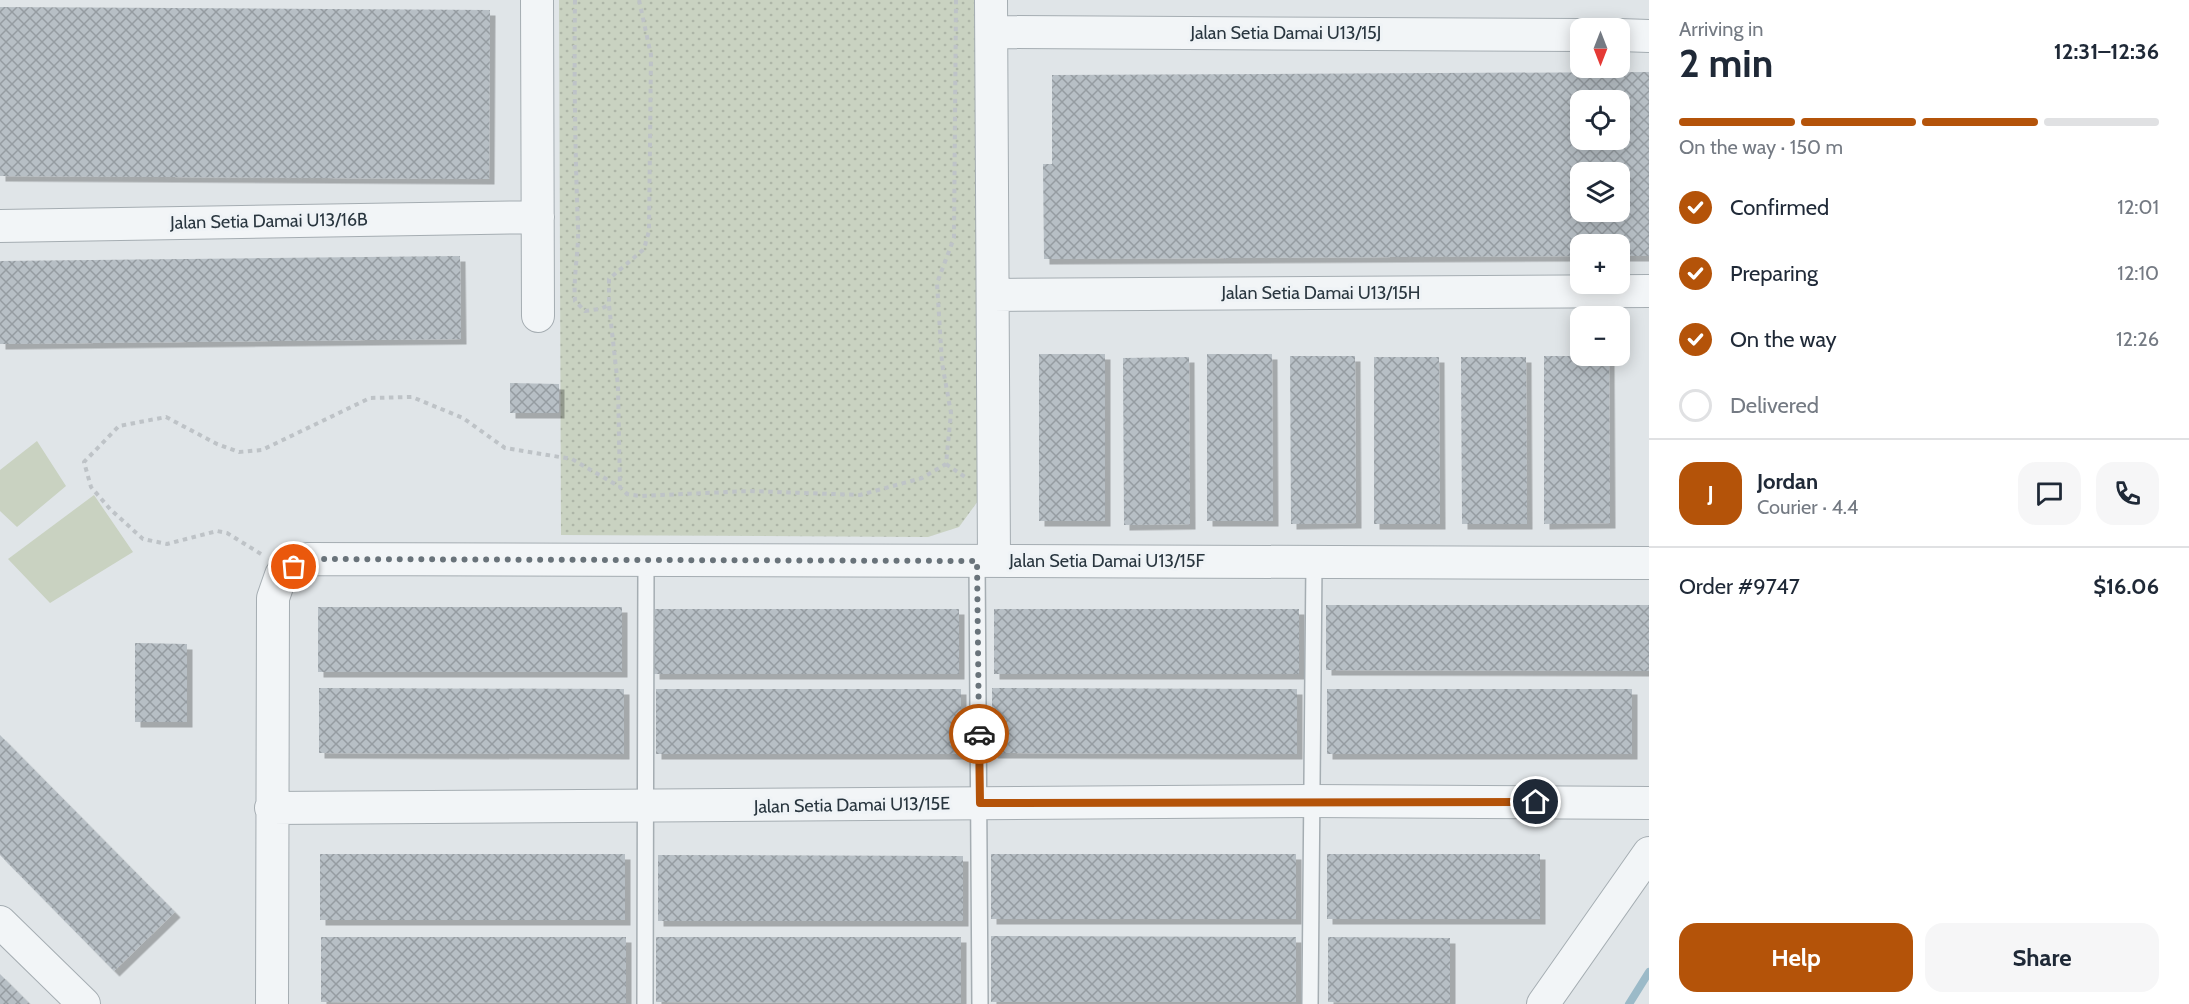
<!DOCTYPE html>
<meta charset="utf-8">
<style>
body{margin:0;font-family:Cabin,sans-serif;background:#f6f6f7;color:#1f2937;height:100vh;display:flex;flex-direction:column;font-size:22px;white-space:nowrap}
*{box-sizing:border-box;margin:0}
p{font-size:20px;color:#747a83}
.icon{flex:none;width:33px;height:33px;fill:none;stroke:currentColor;stroke-width:2;stroke-linecap:round;stroke-linejoin:round}
.map{position:relative;flex:1;overflow:hidden}
.drawer{display:flex;flex-direction:column;background:#fff;width:540px}
.drawer>*{flex:none}
.needle{width:39px;rotate:180deg}
.fabs{position:absolute;left:1570px;top:18px;display:grid;gap:12px}
.fabs a{display:grid;place-items:center;width:60px;height:60px;border-radius:12px;background:#fff;box-shadow:0 3px 15px #0003;font-size:30px}
.pin{position:absolute;display:grid;place-items:center;width:51px;height:51px;color:#fff;margin:-26px;border:3px solid #fff;border-radius:50%;box-shadow:0 2px 6px #0007}
.courier{position:absolute;display:grid;place-items:center;width:60px;height:60px;margin:-30px;border:4px solid #b45309;border-radius:50%;background:#fff;color:#222;box-shadow:0 2px 8px #0007}
.summary em{font-style:normal;font-weight:800}
.summary div{display:flex;flex-direction:column-reverse}
.summary{display:flex;align-items:center;justify-content:space-between;height:102px;padding:0 30px}
h1{font-size:39px;font-weight:800;line-height:45px}
.bar{display:grid;grid-template-columns:repeat(4,1fr);gap:9px 6px;align-content:center;height:72px;padding:0 30px}
.bar i{height:8px;border-radius:4px;background:#e0e1e3}
.bar .current{background:#b45309}
.bar p{grid-column:span 4}
.line{display:flex;align-items:center;gap:15px;padding:0 30px;border-top:2px solid #e0e1e3}
.line div{flex:1}
.round{display:grid;place-items:center;flex:none;width:63px;height:63px;border-radius:18px;background:#f6f6f7}
ol{padding:0 30px;list-style:none}
li{display:flex;align-items:center;gap:18px;height:66px}
li p{margin-inline-start:auto}
li .icon{padding:6px;border-radius:50%;background:#b45309;color:#fff;stroke-width:4}
li:last-child{color:#747a83}
li i{width:33px;height:33px;border:3px solid #e0e1e3;border-radius:50%}
.button{display:flex;gap:12px;margin-top:auto;padding:12px 30px}
.button a{flex:1;height:69px;border-radius:18px;background:#b45309;color:#fff;font-size:24px;font-weight:800;line-height:69px;text-align:center}
.button a+a{background:#f6f6f7;color:#1f2937}
main{display:flex;flex:1;min-height:0}
.map>svg:first-child{display:block}
.park{fill:url(#park-dots)}
.pitch{fill:#c9d2c1}
.lines{fill:none;stroke-linecap:round;stroke-linejoin:round}
.stream{stroke:#9bbac8;stroke-width:8}
.building{fill:url(#building-cross-hatch);fill-rule:evenodd;filter:url(#shadow)}
.lane-casing{stroke:#a5adb2;stroke-width:18}
.street-casing{stroke:#a5adb2;stroke-width:34}
.path{stroke:#bec3c7;stroke-width:4;stroke-dasharray:4.5 4.5;stroke-linecap:butt}
.lane{stroke:#f2f5f7;stroke-width:15}
.street{stroke:#f2f5f7;stroke-width:32}
.done{stroke:#69737a;stroke-width:6;stroke-dasharray:0 10.8}
.route{stroke:#b45309;stroke-width:8}
.labels{text-anchor:middle;stroke-width:6;stroke-linejoin:round;paint-order:stroke}
.street-label{font-size:18px;fill:#29363f;stroke:#eff3f6}
</style>
<main>
<div class="map">
<svg width="1649" height="1004" viewBox="0 0 1649 1004">
<defs>
<pattern id="park-dots" width="8" height="8" patternUnits="userSpaceOnUse" patternTransform="scale(1.5)"><rect width="8" height="8" fill="#c9d2c1"/><path d="M2 2h.1M6 6h.1" fill="none" stroke="#adb5a7" stroke-width="1.8" stroke-linecap="round"/></pattern>
<pattern id="building-cross-hatch" width="8" height="8" patternUnits="userSpaceOnUse" patternTransform="scale(1.5)"><rect width="8" height="8" fill="#b7bfc5"/><path d="M0 0l8 8M0 8l8-8" fill="none" stroke="#959ca1"/></pattern>
<filter id="shadow"><feDropShadow dx="5.5" dy="5.5" stdDeviation="0" flood-color="#0004"/></filter>
</defs>
<rect width="100%" height="100%" fill="#e0e5e8"/>
<!-- park -->
<path class="park" d="M559 0H976L978 501 959 527 928 537 561 535Z"/>
<!-- pitch -->
<path class="pitch" d="M37 441 66 486 17 527 0 511V470Z
M94 495 133 552 50 603 8 559Z"/>
<g class="lines">
<!-- stream -->
<path class="stream" d="M1629 1004 1649 972"/>
</g>
<!-- building -->
<path class="building" d="M0 7 490 10 489 179 0 176Z
M1649 72V256H1620V244H1581V256L1044 259 1043 164H1052V75ZM1581 100H1620V140H1581ZM1581 172H1620V212H1581Z
M460 256 461 339 0 344V261Z
M1039 354H1105V521H1039Z
M1207 354H1272L1273 521H1207Z
M1290 356H1355L1356 523 1291 524Z
M1544 356H1609L1610 523 1544 524Z
M1189 357 1190 524 1124 525 1123 358Z
M1374 357H1439L1440 524H1374Z
M1461 357H1526L1527 524H1462Z
M510 383 559 384V413H510Z
M1326 605H1649V671L1326 670Z
M318 607H622V672H318Z
M655 609H959V674H654Z
M994 609H1299V674H994Z
M135 643 187 644V722H135Z
M319 688 624 689V754L319 753Z
M992 688 1297 689V754L992 753Z
M656 689H961V754H656Z
M1327 689H1632V754H1327Z
M0 735 175 912 114 971 0 855Z
M320 854H625V920H320Z
M991 854H1296V919H991Z
M1327 854H1540V919H1327Z
M658 855 963 856V921H658Z
M991 936 1296 937V1002H991Z
M321 937H626V1003L321 1002Z
M656 937H961V1003L656 1002Z
M1328 937 1450 938V1003L1328 1002Z
M0 974 30 1004H0Z"/>
<g class="lines">
<defs>
<path id="lane" d="M977 561 980 1004
M645 1004 646 560
M1310 1004 1314 562"/>
<path id="street" d="M537 0 538 316
M991 0 994 561
M992 32 1581 35
M1620 35 1649 36
M0 226 538 217
M993 295 1649 291
M271 808 1311 801 1649 803
M0 922 84 1004
M272 1004 273 598 281 575 307 559 1649 563
M1543 1004 1649 853"/>
</defs>
<!-- lane casing -->
<use href="#lane" class="lane-casing"/>
<!-- street casing -->
<use href="#street" class="street-casing"/>
<!-- path -->
<path class="path" d="M575 0C574 76 575 151 578 227 579 251 573 276 575 301L585 311 600 309 609 305
M639 0 651 55 649 231 644 249 609 279V305L618 386 620 487 627 494 640 496 749 491 860 495 922 478 946 464 951 413 942 363 937 283 954 238 956 0
M946 464 965 477
M261 554 227 533 217 531 167 544 143 539 110 509 91 487 84 462 119 426 166 417 217 444 239 452 262 450 370 398 412 397 463 418 505 448 572 459 620 487"/>
<!-- lane -->
<use href="#lane" class="lane"/>
<!-- street -->
<use href="#street" class="street"/>
</g>
<g class="lines">
<!-- done -->
<path class="done" d="M294 567 307 559 977 561 979 734"/>
<!-- route -->
<path class="route" d="M979 734 980 803 1536 802"/>
</g>
<g class="labels">
<!-- street labels -->
<g class="street-label">
<text x="1286" y="39">Jalan Setia Damai U13/15J</text>
<text transform="translate(269 221) rotate(-1)" y="6">Jalan Setia Damai U13/16B</text>
<text x="1321" y="299">Jalan Setia Damai U13/15H</text>
<text x="1107" y="567">Jalan Setia Damai U13/15F</text>
<text transform="translate(852 805) rotate(-1)" y="6">Jalan Setia Damai U13/15E</text>
</g>
</g>
</svg>
<div class="fabs">
<a><svg class="needle" viewBox="-14 -14 28 28"><path d="M0-13l5 13h-10z" fill="#e53935"/><path d="M0 13l5-13h-10z" fill="#747a83"/></svg></a>
<a><svg class="icon" aria-label="locate" viewBox="0 0 24 24"><circle cx="12" cy="12" r="6"/><path d="M12 2v4M12 18v4M2 12h4M18 12h4"/></svg></a>
<a><svg class="icon" aria-label="layers" viewBox="0 0 24 24"><path d="M12 4l9 5-9 5-9-5zM3 14l9 5 9-5"/></svg></a>
<a>+</a>
<a>−</a>
</div>
<div class="pin" style="left:294px;top:567px;background:#ea580c"><svg class="icon" aria-label="bag" viewBox="0 0 24 24"><path d="M5 8h14l-1 12H6zM9 8a3 3 0 0 1 6 0"/></svg></div>
<div class="pin" style="left:1536px;top:802px;background:#1f2937"><svg class="icon" aria-label="home" viewBox="0 0 24 24"><path d="M3 11l9-7 9 7M6 9v11h12V9"/></svg></div>
<div class="courier" style="left:979px;top:734px"><svg class="icon" aria-label="car" viewBox="0 0 24 24"><path d="M5 17H2v-5l4-1 3-4h7l3 4 3 1v5h-3M9 17h6M6 11h13"/><circle cx="7" cy="17" r="2"/><circle cx="17" cy="17" r="2"/></svg></div>
</div>
<section class="drawer">
<div class="summary"><div><h1>2 min</h1><p>Arriving in</p></div><em>12:31–12:36</em></div>
<div class="bar"><i class="current"></i><i class="current"></i><i class="current"></i><i></i><p>On the way · 150 m</p></div>
<ol>
<li><svg class="icon" aria-label="check" viewBox="0 0 24 24"><path d="M5 12l5 5 9-10"/></svg>Confirmed<p>12:01</p></li>
<li><svg class="icon" aria-label="check" viewBox="0 0 24 24"><path d="M5 12l5 5 9-10"/></svg>Preparing<p>12:10</p></li>
<li><svg class="icon" aria-label="check" viewBox="0 0 24 24"><path d="M5 12l5 5 9-10"/></svg>On the way<p>12:26</p></li>
<li><i></i>Delivered</li>
</ol>
<div class="line" style="height:108px"><b class="round" style="background:#b45309;color:#fff">J</b><div><b>Jordan</b><p>Courier · 4.4</p></div><a class="round"><svg class="icon" aria-label="chat" viewBox="0 0 24 24"><path d="M4 5h16v11H9l-5 4z"/></svg></a><a class="round"><svg class="icon" aria-label="phone" viewBox="0 0 24 24"><path d="M5 4h4l2 5-3 2q2 4 5 5l2-3 5 2v4C11 20 4 13 5 4z"/></svg></a></div>
<div class="line" style="height:78px"><div>Order #9747</div><b>$16.06</b></div>
<div class="button"><a>Help</a><a>Share</a></div>
</section>
</main>
